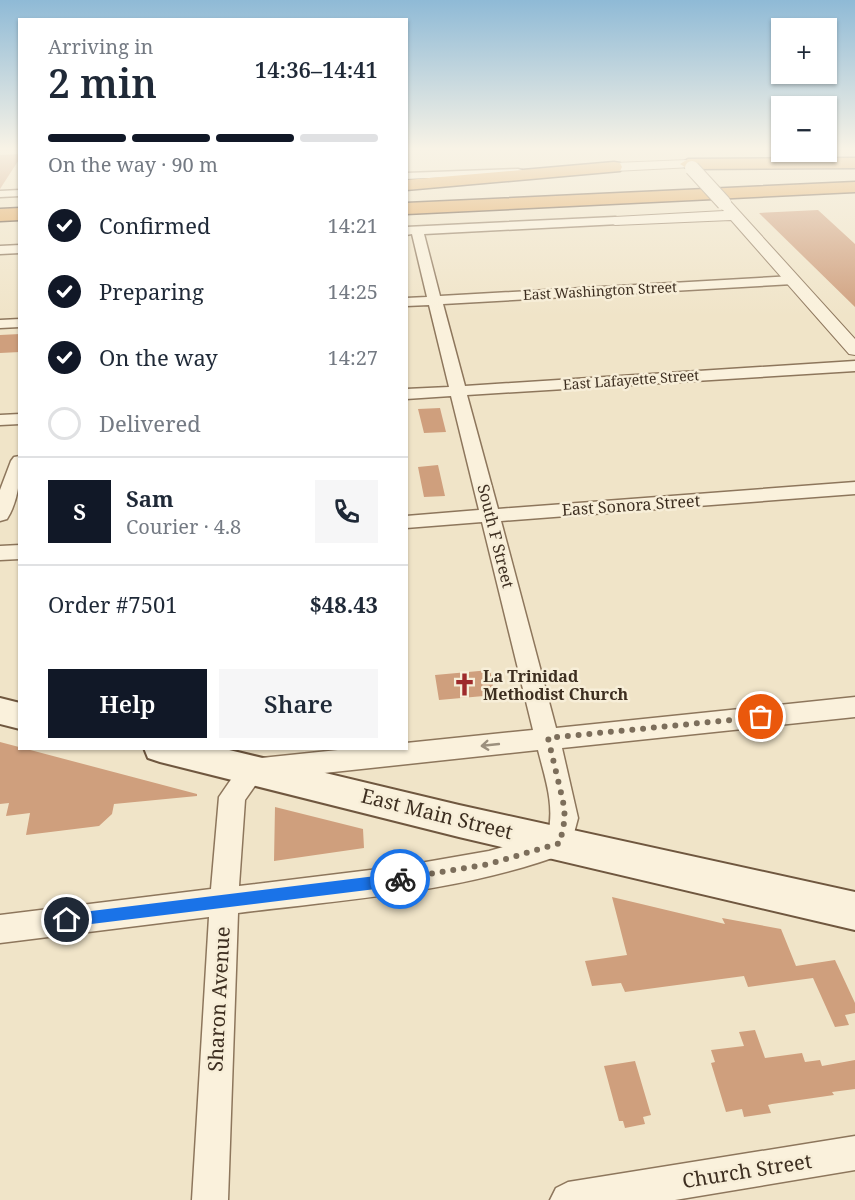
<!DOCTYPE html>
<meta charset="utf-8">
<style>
body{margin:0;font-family:"Noto Serif",serif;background:#f6f6f7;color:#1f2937;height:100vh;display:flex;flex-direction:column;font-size:22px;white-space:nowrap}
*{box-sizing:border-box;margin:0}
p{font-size:20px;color:#747a83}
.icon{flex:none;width:33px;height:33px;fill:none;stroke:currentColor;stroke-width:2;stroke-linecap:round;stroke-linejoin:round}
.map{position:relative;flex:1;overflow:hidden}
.sheet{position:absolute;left:18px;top:18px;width:390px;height:732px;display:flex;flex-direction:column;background:#fff;border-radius:0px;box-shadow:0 2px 4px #0004}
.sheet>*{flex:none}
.controls{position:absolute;left:771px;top:18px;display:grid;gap:12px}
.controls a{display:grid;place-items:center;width:66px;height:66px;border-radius:0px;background:#fff;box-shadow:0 2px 4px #0004;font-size:30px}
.pin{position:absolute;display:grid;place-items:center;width:51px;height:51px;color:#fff;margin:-26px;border:3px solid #fff;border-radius:50%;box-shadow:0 2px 6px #0007}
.courier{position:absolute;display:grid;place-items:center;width:60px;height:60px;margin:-30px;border:4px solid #1a73e8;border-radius:50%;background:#fff;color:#222;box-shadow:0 2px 8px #0007}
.summary em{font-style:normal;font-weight:600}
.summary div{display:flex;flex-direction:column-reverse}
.summary{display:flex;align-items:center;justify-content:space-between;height:102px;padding:0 30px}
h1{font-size:39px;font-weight:600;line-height:45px}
.bar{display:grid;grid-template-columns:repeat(4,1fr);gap:9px 6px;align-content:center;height:72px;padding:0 30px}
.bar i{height:8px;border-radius:4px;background:#e0e1e3}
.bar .on{background:#111827}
.bar p{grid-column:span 4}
.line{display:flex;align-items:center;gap:15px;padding:0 30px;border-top:2px solid #e0e1e3}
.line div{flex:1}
.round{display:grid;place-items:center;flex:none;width:63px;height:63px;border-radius:0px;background:#f6f6f7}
ol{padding:0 30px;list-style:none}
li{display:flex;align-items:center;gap:18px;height:66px}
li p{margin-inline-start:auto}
li .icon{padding:6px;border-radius:50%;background:#111827;color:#fff;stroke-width:4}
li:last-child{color:#747a83}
li i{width:33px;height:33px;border:3px solid #e0e1e3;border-radius:50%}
.cta{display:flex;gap:12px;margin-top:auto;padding:12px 30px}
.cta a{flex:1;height:69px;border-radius:0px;background:#111827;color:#fff;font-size:24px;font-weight:600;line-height:69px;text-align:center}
.cta a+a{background:#f6f6f7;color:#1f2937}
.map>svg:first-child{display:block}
.building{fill:#cf9f7d}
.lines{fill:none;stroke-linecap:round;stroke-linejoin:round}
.minor-casing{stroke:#8d765c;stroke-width:3}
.tertiary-casing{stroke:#8d765c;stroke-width:2}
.secondary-casing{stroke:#6f573f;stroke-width:4}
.motorway-casing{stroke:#5b4430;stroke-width:3}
.minor{fill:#faf1dc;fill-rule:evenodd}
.tertiary{fill:#faf1dc;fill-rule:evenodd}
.secondary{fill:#faf1dc;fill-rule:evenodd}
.motorway{fill:#e0a458;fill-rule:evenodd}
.tertiary-bridge-casing{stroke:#8d765c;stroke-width:16;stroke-linecap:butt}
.tertiary-bridge{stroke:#faf1dc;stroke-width:14}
.oneway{stroke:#9c907e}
.route{fill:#1a73e8}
.done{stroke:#7c6e5b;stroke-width:6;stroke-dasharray:0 10.8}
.labels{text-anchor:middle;stroke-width:5;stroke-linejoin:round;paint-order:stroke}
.far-street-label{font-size:14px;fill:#3d2e20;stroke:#f7eed8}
.street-label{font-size:16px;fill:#3d2e20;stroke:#f7eed8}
.poi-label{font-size:16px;font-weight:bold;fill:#3d2e20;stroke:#f7eed8;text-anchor:start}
.near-street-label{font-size:20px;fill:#3d2e20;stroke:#f7eed8}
</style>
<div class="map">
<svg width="855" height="1200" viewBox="0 0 855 1200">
<rect width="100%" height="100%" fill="#f0e4c8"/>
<!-- building -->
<path class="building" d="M20 154V158L0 189V155Z
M818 210 855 244V307L759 213Z
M20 334V352L0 353V335Z
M440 408 446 432 424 433 418 409Z
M438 465 445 496 424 497 418 467Z
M490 670 495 695 439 700 435 675Z
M0 742 197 794V796L114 804 112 814 99 826 26 835 30 813 6 816 9 803 0 804Z
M275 807 363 829 364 848 274 861Z
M612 897 725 924 722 918 781 929 796 966 835 960 855 1003V1013L845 1015 849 1025 835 1027 813 978 748 987 744 976 625 992 621 983 592 986 585 961 627 955Z
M755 1030 765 1058 802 1053 805 1062 820 1060 822 1066 855 1060V1089L832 1092 834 1095 772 1104 768 1105 771 1113 744 1117 742 1109 726 1112 711 1063 715 1062 711 1050 744 1046 739 1032Z
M635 1061 651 1115 643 1117 645 1124 625 1128 623 1121H619L604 1066Z"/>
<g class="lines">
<defs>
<path id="minor" d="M518 169 522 170V174L406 179V173Z
M20 190V196L0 197V191Z
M615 217 619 218V224L424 234 440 296 793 276 800 280 793 284 443 304 465 386 855 361V371L467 395 498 509 855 482V494L501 521 556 728 855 697V717L562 748 578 818 569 852C464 892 349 899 238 913L228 1200H192L209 917 0 943V915L211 889 219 797 243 762 252 759 357 748H406V743L533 730 482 522 406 528V516L479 510 451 396 406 399V389L449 387 429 305 406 306V298L427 297 412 234 406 235V227ZM538 750C545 778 555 805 548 834L489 851 403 866 239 886 245 800 259 780Z
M20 245V253L0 254V246Z
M20 319V327L0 328V320Z
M20 414V424L0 425V415Z
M20 456C20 478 19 500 7 519L0 521V490L11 461 14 457Z
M20 545V559L0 560V546Z
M855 1136V1170L675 1200H550L556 1188 568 1182Z"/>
<path id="tertiary" d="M688 160 693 161 694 164 693 167 614 171 608 167 614 163Z
M724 199 729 200 855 339V355L849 354 731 220 615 225 608 221 615 217 724 211 717 203Z"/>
<path id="secondary" d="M0 698 20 703V729L0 724Z
M144 748H221L459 805 855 892V930L459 837 160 762 148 758Z"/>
<path id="motorway" d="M855 158V168L688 169 680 164 688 159Z
M614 162 620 163 622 167 620 171 406 190V180Z
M855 182V192L406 214V203Z
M20 208V220L0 221V209Z"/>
</defs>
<!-- minor casing -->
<use href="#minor" class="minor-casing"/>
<!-- tertiary casing -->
<use href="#tertiary" class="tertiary-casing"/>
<!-- secondary casing -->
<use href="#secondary" class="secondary-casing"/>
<!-- motorway casing -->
<use href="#motorway" class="motorway-casing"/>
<!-- minor -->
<use href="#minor" class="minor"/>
<!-- tertiary -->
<use href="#tertiary" class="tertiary"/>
<!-- secondary -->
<use href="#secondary" class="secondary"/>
<!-- motorway -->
<use href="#motorway" class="motorway"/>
<defs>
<path id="tertiary-bridge" d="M692 168 724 203"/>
</defs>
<!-- tertiary-bridge casing -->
<use href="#tertiary-bridge" class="tertiary-bridge-casing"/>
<!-- tertiary-bridge -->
<use href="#tertiary-bridge" class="tertiary-bridge"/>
</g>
<!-- one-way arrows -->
<defs><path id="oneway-shaft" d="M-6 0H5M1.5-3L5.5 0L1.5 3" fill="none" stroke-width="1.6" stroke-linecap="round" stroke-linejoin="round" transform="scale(1.5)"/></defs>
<use class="oneway" href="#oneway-shaft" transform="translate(490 745) rotate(174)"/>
<!-- sky -->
<linearGradient id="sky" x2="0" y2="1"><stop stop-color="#8fbad6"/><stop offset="0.47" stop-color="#f8f3e6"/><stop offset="1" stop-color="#f8f3e6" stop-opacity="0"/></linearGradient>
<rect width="855" height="316" fill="url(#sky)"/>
<!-- route -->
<path class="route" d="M400 873 405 875 407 879 405 884 400 886 67 927 62 925 61 920 62 916 67 914Z"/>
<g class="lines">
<!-- done -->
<path class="done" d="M400 879 489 864 560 843 565 818 563 801 548 738 761 717"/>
</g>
<!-- icons -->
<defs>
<symbol id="church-bare" viewBox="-9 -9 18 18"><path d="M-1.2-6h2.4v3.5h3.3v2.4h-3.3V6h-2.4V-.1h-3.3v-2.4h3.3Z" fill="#9e2a2b" stroke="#f7eed8" stroke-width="2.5" paint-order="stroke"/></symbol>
</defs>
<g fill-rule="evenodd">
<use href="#church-bare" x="448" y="668" width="33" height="33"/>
</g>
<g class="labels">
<!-- far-street labels -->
<g class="far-street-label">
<text transform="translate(600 291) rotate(-3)" y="5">East Washington Street</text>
<text transform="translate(631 380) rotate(-4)" y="5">East Lafayette Street</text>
</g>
<!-- street labels -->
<g class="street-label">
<text transform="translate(631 505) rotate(-4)" y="6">East Sonora Street</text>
<text transform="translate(496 536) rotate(76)" y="6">South F Street</text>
</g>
<!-- poi labels -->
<g class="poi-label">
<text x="483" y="682">La Trinidad<tspan x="483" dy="18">Methodist Church</tspan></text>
</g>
<!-- near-street labels -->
<g class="near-street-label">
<text transform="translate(437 814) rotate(14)" y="7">East Main Street</text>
<text transform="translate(219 999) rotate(-87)" y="7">Sharon Avenue</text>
<text transform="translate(747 1171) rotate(-9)" y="7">Church Street</text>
</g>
</g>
</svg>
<div class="controls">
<a>+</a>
<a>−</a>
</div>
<div class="pin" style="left:761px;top:717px;background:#ea580c"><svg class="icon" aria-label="bag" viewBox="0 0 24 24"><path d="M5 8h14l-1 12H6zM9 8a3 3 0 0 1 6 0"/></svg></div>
<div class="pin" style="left:67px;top:920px;background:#1f2937"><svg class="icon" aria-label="home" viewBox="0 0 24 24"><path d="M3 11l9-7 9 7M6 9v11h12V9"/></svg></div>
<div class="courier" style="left:400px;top:879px"><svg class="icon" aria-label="bike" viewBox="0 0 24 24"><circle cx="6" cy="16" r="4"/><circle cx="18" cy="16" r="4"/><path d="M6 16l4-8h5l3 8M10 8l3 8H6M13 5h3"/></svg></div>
<section class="sheet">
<div class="summary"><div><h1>2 min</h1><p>Arriving in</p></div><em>14:36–14:41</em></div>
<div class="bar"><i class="on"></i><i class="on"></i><i class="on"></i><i></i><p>On the way · 90 m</p></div>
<ol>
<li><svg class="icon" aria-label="check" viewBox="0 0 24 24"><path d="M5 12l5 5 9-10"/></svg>Confirmed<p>14:21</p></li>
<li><svg class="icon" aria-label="check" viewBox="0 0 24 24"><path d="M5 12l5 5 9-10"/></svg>Preparing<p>14:25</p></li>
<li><svg class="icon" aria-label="check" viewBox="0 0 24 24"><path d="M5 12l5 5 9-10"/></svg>On the way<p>14:27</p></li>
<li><i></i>Delivered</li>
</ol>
<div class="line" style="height:108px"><b class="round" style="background:#111827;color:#fff">S</b><div><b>Sam</b><p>Courier · 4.8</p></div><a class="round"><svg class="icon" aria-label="phone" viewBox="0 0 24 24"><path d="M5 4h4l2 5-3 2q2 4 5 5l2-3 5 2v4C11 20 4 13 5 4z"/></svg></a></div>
<div class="line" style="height:78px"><div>Order #7501</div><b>$48.43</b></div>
<div class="cta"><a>Help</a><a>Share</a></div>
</section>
</div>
